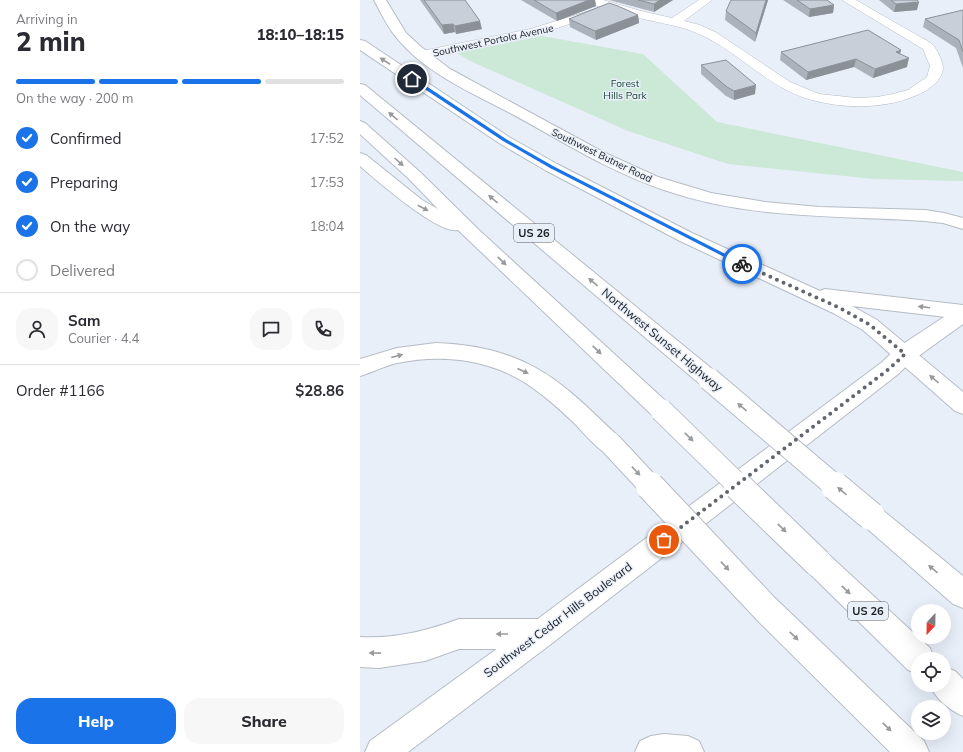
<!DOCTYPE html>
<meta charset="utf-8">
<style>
body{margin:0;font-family:Mulish,sans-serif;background:#f7f7f7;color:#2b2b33;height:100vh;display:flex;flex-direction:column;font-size:15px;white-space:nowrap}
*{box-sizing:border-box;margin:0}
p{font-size:13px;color:#7c7c81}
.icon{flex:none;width:22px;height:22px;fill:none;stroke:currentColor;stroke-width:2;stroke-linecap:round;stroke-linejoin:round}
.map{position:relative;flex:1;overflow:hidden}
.side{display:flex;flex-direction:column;background:#fff;width:360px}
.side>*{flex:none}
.needle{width:26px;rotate:202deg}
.controls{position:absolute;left:551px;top:604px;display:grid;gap:8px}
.controls a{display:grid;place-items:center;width:40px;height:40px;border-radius:50%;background:#fff;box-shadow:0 4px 16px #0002;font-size:20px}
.pin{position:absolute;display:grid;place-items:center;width:34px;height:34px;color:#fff;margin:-17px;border:2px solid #fff;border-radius:50%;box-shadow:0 1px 4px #0007}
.courier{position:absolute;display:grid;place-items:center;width:40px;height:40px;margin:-20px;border:3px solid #1a73e8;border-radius:50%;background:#fff;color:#222;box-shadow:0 1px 5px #0007}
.headline em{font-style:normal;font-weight:800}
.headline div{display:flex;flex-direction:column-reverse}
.headline{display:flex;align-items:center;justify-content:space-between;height:68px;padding:0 16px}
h1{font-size:26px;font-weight:800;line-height:30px}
.bar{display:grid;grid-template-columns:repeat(4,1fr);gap:6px 4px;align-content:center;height:48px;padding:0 16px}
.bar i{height:5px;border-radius:3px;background:#e1e1e2}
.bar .selected{background:#1a73e8}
.bar p{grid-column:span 4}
.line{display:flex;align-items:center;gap:10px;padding:0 16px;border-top:1px solid #e1e1e2}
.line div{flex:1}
.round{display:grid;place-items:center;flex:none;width:42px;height:42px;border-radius:16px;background:#f7f7f7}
ol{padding:0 16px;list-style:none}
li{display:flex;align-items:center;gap:12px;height:44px}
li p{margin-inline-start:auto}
li .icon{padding:4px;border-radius:50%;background:#1a73e8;color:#fff;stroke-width:4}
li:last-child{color:#7c7c81}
li i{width:22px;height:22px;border:2px solid #e1e1e2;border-radius:50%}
.primary-button{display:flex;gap:8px;margin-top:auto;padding:8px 16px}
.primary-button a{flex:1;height:46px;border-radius:16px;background:#1a73e8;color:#fff;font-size:16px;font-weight:800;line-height:46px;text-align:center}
.primary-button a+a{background:#f7f7f7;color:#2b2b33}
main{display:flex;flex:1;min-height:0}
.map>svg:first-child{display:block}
.green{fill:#cce8d7}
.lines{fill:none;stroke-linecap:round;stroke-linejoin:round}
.street-casing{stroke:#b6bcc6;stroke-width:1}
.secondary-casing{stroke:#b6bcc6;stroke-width:2}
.highway-casing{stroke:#b6bcc6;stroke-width:2}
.street{fill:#fff;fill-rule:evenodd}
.secondary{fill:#fff;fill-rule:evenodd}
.highway{fill:#fff;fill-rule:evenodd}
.highway-bridge-far1-casing{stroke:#b6bcc6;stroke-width:24;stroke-linecap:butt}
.highway-bridge-casing{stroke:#b6bcc6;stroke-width:30;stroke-linecap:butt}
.highway-bridge-far1{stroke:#fff;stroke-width:22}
.highway-bridge{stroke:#fff;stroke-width:28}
.wall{fill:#acb2bb}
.shaded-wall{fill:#8c9198}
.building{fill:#c8cfd9;stroke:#8c9198}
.oneway{fill:#999a9c}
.route{fill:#1a73e8}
.done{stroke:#63676d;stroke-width:4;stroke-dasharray:0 7.2}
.labels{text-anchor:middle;stroke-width:3;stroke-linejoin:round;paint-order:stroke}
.far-street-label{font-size:10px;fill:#1c1e22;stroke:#e8eff9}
.far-park-label{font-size:10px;fill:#0f3f28;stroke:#e8eff9}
.shield{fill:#e8eff9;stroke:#595d62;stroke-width:1}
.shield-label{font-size:11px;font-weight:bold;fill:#1c1e22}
.street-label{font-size:12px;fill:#1c1e22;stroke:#e8eff9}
</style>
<main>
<section class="side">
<div class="headline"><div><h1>2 min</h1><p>Arriving in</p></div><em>18:10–18:15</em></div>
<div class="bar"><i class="selected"></i><i class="selected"></i><i class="selected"></i><i></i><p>On the way · 200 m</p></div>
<ol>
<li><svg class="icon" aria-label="check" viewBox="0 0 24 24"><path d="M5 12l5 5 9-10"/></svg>Confirmed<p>17:52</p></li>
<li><svg class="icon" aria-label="check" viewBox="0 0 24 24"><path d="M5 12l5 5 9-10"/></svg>Preparing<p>17:53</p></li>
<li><svg class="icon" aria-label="check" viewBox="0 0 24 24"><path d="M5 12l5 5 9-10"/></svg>On the way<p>18:04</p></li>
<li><i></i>Delivered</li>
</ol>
<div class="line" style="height:72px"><a class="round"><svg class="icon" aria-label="person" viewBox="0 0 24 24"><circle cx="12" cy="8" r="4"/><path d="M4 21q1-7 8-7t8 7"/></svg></a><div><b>Sam</b><p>Courier · 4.4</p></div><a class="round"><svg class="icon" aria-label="chat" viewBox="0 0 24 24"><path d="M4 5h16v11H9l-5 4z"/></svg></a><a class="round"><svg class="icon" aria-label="phone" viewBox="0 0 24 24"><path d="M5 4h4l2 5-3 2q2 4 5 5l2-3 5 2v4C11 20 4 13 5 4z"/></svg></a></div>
<div class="line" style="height:52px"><div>Order #1166</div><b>$28.86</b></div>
<div class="primary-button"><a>Help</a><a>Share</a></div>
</section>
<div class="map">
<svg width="603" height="752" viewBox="0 0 603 752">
<rect width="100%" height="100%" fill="#e8eff9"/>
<!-- green -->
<path class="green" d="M182 36 283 54 357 122 603 172V181L514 179 368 164 268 131 110 61 97 53Z"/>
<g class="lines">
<defs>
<path id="street" d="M228 0H243L281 11 312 18 339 0H352L324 21 340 25 357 33 430 82 459 94 497 98 517 97 533 94 548 90 567 77 570 66 563 49 482 0H496C513 10 531 20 548 30 556 35 565 39 572 44 577 49 583 61 583 69 582 78 574 85 567 90 534 109 489 110 452 100 404 87 375 46 329 30 311 23 238 13 228 0Z
M236 9 240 10 242 12 240 14 176 35 62 59 58 58 56 55 58 52 62 51 170 29Z"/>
<path id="secondary" d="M14 0H26L46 33 60 46 90 69 243 152 298 177 351 193 405 202 459 207 565 210 584 213 603 218V229L583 223 565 221C476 215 391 220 304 190 250 172 202 141 152 114 112 93 65 73 36 37 27 26 21 13 14 0Z
M603 307V324L553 360 537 375 191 644 48 752H5L10 741 171 624 521 363 537 348 596 309Z"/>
<path id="highway" d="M0 40 5 41 149 137 197 164 332 233 460 291 465 289 603 305V319L492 306 517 320 603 392V414L595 411 503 330 473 313 320 241 185 170 139 143 0 50Z
M0 84 5 85 357 373 360 379 357 385 349 387 341 385 0 95Z
M0 121 5 123 61 173 120 231 309 404 312 410 309 416 301 419 293 416 98 230C79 235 16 180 0 166V153L6 155 62 200 78 209 49 179 0 134Z
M76 343C110 344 146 351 176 368 207 385 232 412 258 436L262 443 258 450C252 452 247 454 241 450 232 443 223 432 215 424 189 399 163 376 128 366 99 357 67 357 37 363 24 366 13 372 0 376V359L37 348Z
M511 504 520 508 603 576V608L593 604 502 524 498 516 502 508Z
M458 550 468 554 570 648 574 659H558V674L548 670 448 572 444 563 448 554Z
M406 595 416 599 564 741 569 752H530L396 619 392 609 396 599Z
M99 619H181L191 624 196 634 191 644 181 649H99L65 661 19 668 0 667V637C35 639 66 631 99 619Z
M584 667 595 671 603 679V716C589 710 576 699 570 685H584Z
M304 734 328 736 339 741 344 752H275L280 741 291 736Z"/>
</defs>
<!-- street casing -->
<use href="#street" class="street-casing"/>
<!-- secondary casing -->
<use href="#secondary" class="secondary-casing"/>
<!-- highway casing -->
<use href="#highway" class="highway-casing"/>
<!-- street -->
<use href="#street" class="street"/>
<!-- secondary -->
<use href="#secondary" class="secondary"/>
<!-- highway -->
<use href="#highway" class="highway"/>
<defs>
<path id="highway-bridge-far1" d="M349 379 476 487
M301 410 380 487
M250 443 291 487"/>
<path id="highway-bridge" d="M290 486 406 609
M378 486 458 563
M475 486 511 516"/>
</defs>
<!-- highway-bridge-far1 casing -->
<use href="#highway-bridge-far1" class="highway-bridge-far1-casing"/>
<!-- highway-bridge casing -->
<use href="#highway-bridge" class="highway-bridge-casing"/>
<!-- highway-bridge-far1 -->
<use href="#highway-bridge-far1" class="highway-bridge-far1"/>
<!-- highway-bridge -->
<use href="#highway-bridge" class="highway-bridge"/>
</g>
<!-- wall -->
<path class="wall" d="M60 0H105L122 29 96 34 95 32 84 34Z
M161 0H235L236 6 197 21Z
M249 0H313L294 12Z
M408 0 395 42 365 20 366 11Z
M423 0H467L474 5 473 13 449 17Z
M519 0H557V10L534 12Z
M603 10V68L596 48 563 27 565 19Z
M278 15 279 23 236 40 210 27 209 19Z
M421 52 540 54 547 67 513 78 494 67 446 80 420 60Z
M341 65 395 94 374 100 366 96 341 74Z"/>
<!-- shaded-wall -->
<path class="shaded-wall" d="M229 0H235L236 6 197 21 196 13Z
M300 0H313L294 12V4Z
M406 0H408L395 42 396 33Z
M559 2 557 10 534 12 536 4Z
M474 5 473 13 449 17 450 9Z
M278 15 279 23 236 40 235 31Z
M120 21 122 29 96 34 95 26Z
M93 24 95 32 84 34 82 25Z
M541 50 539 59 536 52Z
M549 58 547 67 513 78 515 69Z
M496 59 494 67 446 80 448 72Z
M396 85 395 94 374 100V91Z"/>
<!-- building -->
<path class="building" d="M64 0H105L120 21 95 26 93 24 82 25Z
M174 0H229L196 13Z
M278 0H300L294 4Z
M371 0H406L396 33 366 11Z
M437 0H467L474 5 450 9Z
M531 0H557L559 2 536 4Z
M249 3 258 6 278 15 235 31 209 19Z
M603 10V52L599 40 565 19Z
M508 30 541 50 536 52 549 58 515 69 496 59 448 72 421 52Z
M366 60 396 85 374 91 367 87 341 65Z"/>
<!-- one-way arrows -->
<defs><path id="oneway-solid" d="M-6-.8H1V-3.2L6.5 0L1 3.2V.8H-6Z"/></defs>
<g class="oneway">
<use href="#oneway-solid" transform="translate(25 61) rotate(-147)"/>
<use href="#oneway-solid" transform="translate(33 116) rotate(-140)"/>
<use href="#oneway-solid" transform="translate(39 162) rotate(42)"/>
<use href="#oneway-solid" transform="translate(133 199) rotate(-140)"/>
<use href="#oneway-solid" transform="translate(63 208) rotate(28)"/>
<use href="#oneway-solid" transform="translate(142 261) rotate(43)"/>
<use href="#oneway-solid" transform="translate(233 282) rotate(-140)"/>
<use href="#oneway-solid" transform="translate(564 307) rotate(-173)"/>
<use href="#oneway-solid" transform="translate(237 350) rotate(43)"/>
<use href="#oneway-solid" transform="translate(37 356) rotate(-15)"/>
<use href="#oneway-solid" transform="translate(163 371) rotate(24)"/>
<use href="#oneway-solid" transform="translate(574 379) rotate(-140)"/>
<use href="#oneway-solid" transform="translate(382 407) rotate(-140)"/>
<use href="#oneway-solid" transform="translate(329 437) rotate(44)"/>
<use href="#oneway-solid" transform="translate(276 471) rotate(47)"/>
<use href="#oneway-solid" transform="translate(482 491) rotate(-140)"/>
<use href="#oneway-solid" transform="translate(422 528) rotate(44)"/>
<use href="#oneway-solid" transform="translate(365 566) rotate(47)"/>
<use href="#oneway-solid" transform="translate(573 569) rotate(-140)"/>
<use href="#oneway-solid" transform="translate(486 590) rotate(43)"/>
<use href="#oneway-solid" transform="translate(142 634) rotate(-180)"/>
<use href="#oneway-solid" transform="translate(434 636) rotate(44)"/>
<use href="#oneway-solid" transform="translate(15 653) rotate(-179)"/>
<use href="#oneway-solid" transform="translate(527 727) rotate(44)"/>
</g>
<!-- route -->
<path class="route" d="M51 78H54L146 139 193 166 385 264 380 265 190 168 143 141 51 80Z"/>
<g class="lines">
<!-- done -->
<path class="done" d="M304 540 529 369 545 354 510 325 480 308 382 264"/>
</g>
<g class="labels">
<!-- far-street labels -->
<g class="far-street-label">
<text transform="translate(133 40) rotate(-12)" y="4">Southwest Portola Avenue</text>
<text transform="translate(242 155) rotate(26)" y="4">Southwest Butner Road</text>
</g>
<!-- far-park labels -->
<g class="far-park-label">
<text x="265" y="87">Forest<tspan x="265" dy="12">Hills Park</tspan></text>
</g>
<!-- shield labels -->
<g class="shield">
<rect x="154" y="224" width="40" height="18" rx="3"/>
<rect x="488" y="602" width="40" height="18" rx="3"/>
</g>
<g class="shield-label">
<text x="174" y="237">US 26</text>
<text x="508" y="615">US 26</text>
</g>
<!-- street labels -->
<g class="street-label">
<text transform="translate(302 340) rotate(40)" y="4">Northwest Sunset Highway</text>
<text transform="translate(198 620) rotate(-37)" y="4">Southwest Cedar Hills Boulevard</text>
</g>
</g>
</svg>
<div class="controls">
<a><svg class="needle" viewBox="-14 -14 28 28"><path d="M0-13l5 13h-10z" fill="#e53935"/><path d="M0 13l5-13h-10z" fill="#7c7c81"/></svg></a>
<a><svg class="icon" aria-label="locate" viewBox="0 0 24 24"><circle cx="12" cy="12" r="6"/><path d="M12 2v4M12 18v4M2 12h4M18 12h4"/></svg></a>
<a><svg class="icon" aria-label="layers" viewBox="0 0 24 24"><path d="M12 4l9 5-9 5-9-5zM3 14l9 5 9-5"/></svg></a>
</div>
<div class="pin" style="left:304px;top:540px;background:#ea580c"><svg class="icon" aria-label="bag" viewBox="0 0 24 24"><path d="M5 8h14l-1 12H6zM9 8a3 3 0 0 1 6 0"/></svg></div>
<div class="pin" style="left:52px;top:79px;background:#1f2937"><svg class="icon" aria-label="home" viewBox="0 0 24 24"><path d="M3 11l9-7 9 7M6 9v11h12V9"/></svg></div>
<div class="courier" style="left:382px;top:264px"><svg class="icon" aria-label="bike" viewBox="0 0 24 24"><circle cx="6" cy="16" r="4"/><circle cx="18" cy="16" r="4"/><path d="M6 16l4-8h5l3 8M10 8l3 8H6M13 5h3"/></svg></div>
</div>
</main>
